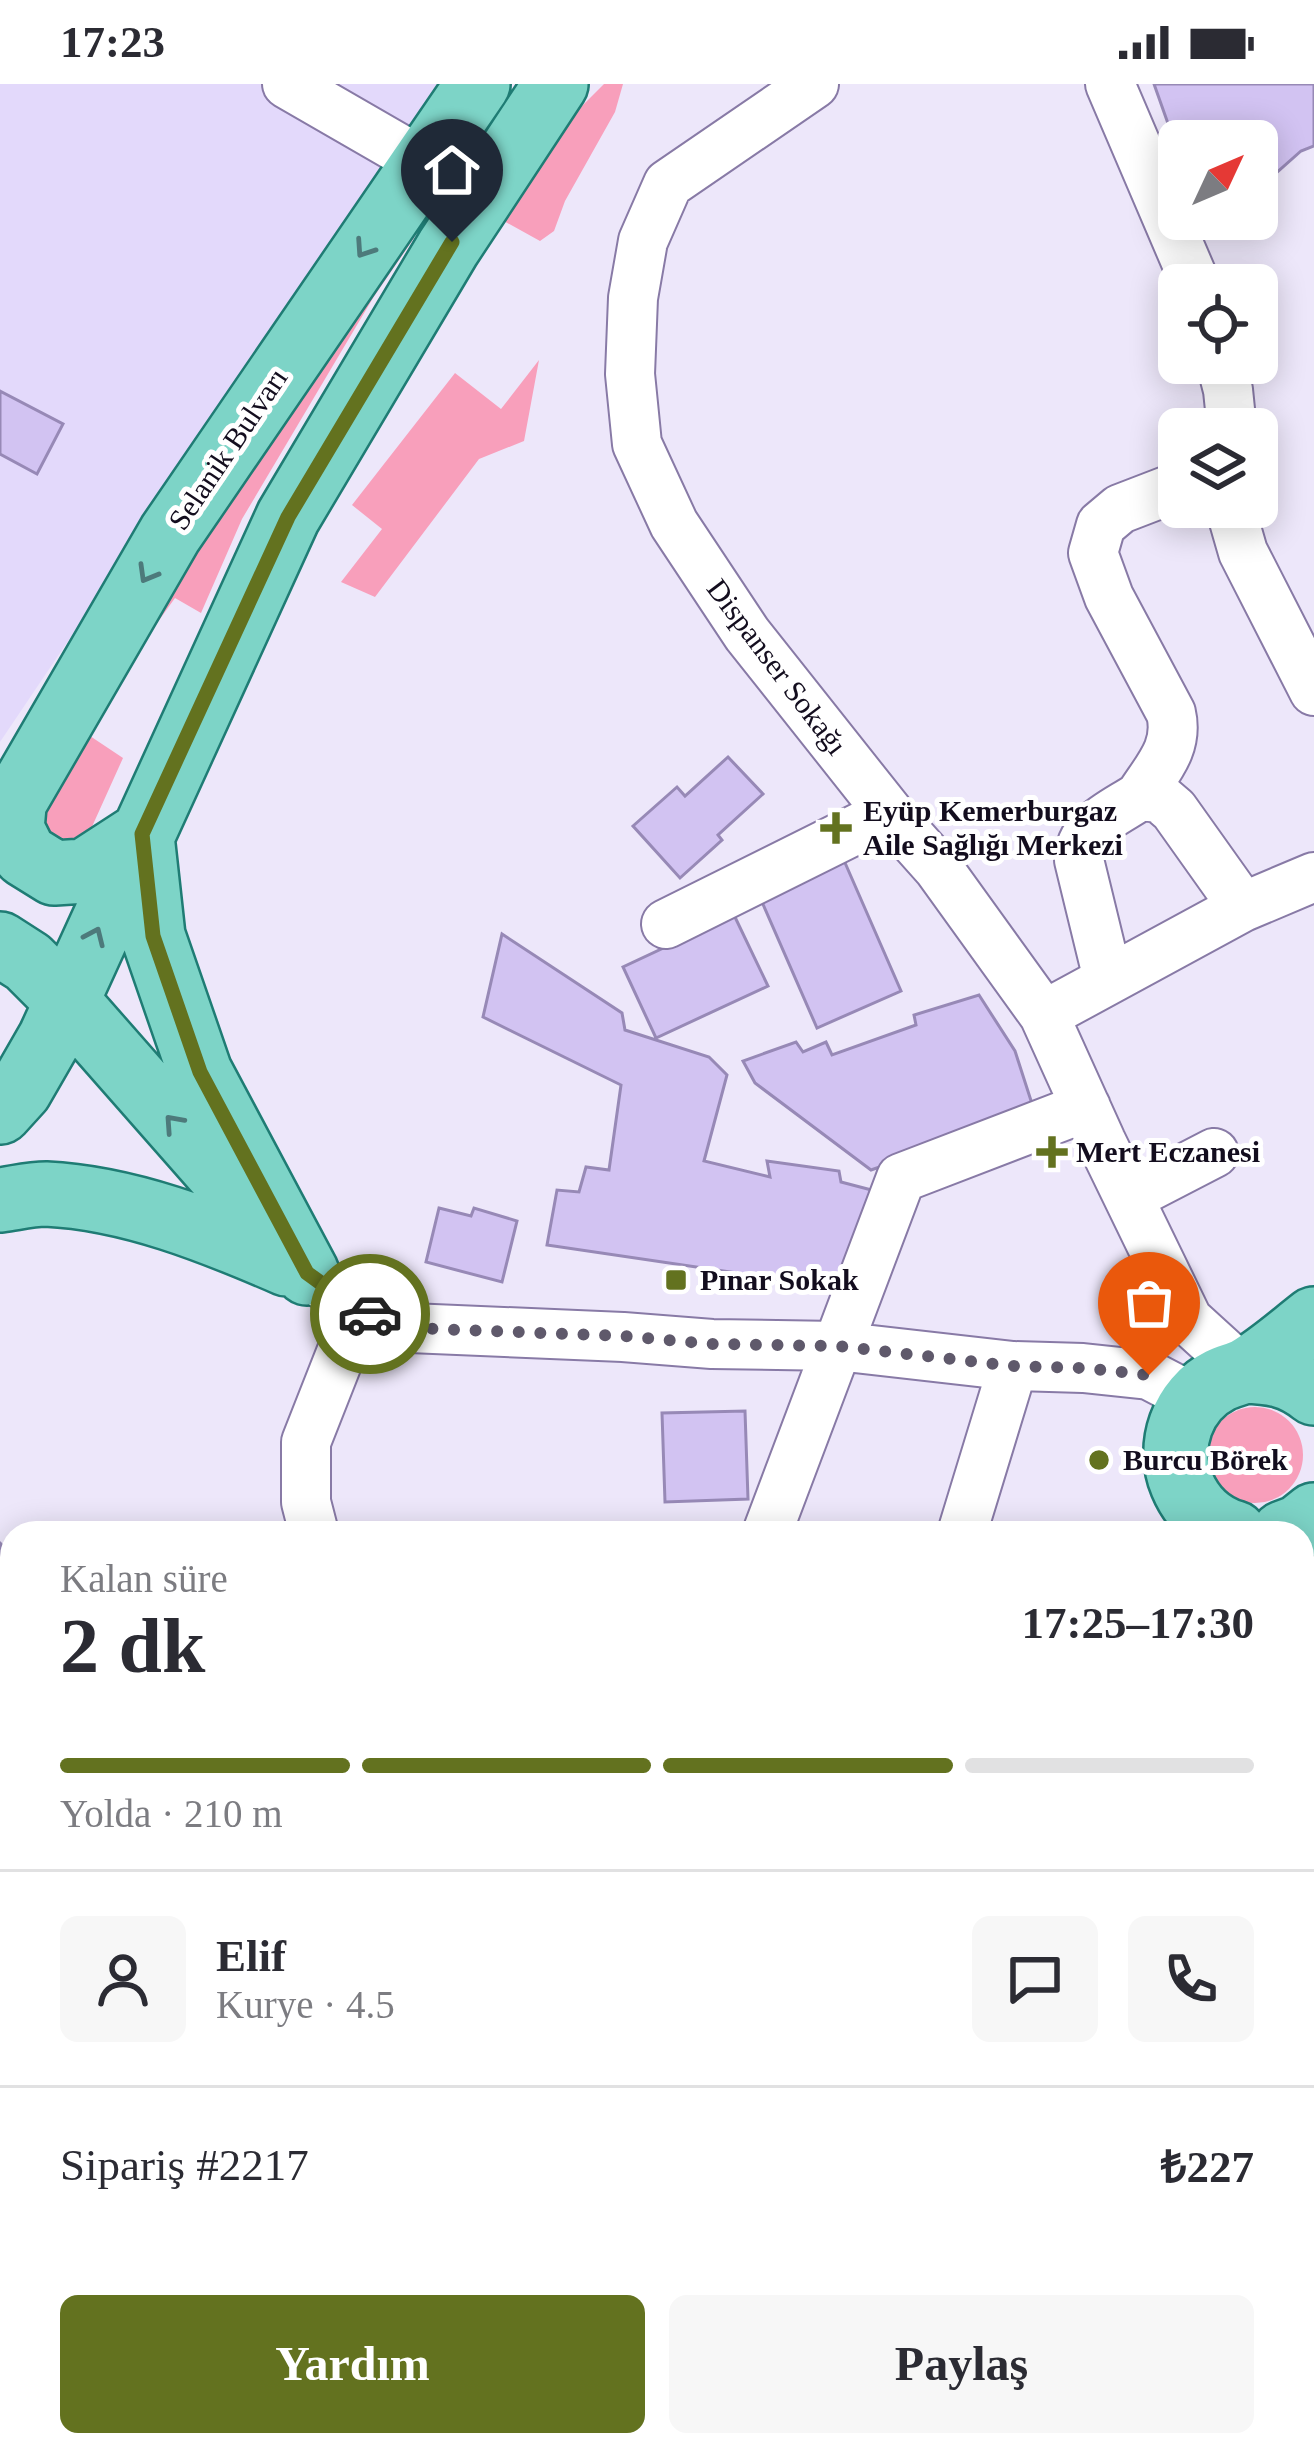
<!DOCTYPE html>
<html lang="tr">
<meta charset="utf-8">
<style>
body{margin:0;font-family:Georgia,serif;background:#f7f7f7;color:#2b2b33;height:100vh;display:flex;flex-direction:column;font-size:45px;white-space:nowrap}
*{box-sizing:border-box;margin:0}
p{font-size:39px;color:#7c7c81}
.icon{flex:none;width:66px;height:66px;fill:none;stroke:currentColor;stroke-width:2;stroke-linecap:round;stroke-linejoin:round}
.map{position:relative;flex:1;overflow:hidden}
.side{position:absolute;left:0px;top:1437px;width:1314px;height:936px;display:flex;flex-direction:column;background:#fff;border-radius:36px 36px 0 0;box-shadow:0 6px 30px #0003}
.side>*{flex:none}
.needle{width:78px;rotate:46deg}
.controls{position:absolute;left:1158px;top:36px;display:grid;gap:24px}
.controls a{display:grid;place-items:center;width:120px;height:120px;border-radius:18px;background:#fff;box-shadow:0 6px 30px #0003;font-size:60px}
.pin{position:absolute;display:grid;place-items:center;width:102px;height:102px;color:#fff;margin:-123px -51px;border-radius:50% 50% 50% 0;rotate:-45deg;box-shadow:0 0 12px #0007}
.pin .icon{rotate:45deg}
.courier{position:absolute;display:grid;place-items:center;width:120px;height:120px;margin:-60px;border:9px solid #63721f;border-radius:50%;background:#fff;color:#222;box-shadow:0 3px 15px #0007}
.headline em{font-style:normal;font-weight:600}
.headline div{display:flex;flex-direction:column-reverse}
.headline{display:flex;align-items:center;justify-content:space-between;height:204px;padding:0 60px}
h1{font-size:78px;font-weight:600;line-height:90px}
.bar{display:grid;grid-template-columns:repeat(4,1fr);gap:18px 12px;align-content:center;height:144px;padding:0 60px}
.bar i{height:15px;border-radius:9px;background:#e1e1e2}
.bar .active{background:#63721f}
.bar p{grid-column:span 4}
.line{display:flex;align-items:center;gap:30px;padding:0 60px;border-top:3px solid #e1e1e2}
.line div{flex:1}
.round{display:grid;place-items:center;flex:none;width:126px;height:126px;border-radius:18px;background:#f7f7f7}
.action{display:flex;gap:24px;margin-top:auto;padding:24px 60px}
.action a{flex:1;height:138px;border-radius:18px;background:#63721f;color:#fff;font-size:48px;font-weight:600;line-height:138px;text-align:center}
.action a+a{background:#f7f7f7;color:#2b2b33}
.status{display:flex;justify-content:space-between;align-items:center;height:84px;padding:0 60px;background:#fff;direction:ltr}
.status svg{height:33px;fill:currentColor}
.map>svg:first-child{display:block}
.built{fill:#e3d9fb}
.green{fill:#f89fbb}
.building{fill:#d2c3f2;stroke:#9789b6;stroke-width:3}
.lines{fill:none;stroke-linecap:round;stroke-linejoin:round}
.minor-casing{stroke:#887aa6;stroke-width:52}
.major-casing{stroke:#1f7c74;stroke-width:68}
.minor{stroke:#fff;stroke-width:48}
.major{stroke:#7dd4c7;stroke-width:63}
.oneway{stroke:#4d7a7b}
.done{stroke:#5f596b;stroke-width:12;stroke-dasharray:0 21.6}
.route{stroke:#63721f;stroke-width:15}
.poi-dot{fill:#63721f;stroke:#fff;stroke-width:4.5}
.labels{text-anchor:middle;stroke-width:10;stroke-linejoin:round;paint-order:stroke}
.street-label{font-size:30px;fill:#130d1e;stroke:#fff}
.poi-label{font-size:30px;font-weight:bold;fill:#130d1e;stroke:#fff;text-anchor:start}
</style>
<div class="status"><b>17:23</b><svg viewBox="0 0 49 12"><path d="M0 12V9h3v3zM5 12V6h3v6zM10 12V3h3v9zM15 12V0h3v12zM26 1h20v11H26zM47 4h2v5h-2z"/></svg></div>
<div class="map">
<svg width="1314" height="2373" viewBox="0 0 1314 2373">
<rect width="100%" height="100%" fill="#ede7fa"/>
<!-- built -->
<path class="built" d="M0 0H447L361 122 0 658Z"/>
<!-- green -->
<path class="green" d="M604 0H623L615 28 565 117 554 147 540 157 502 136 567 37Z
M398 144 414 154 373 214 242 435 201 529 175 514 106 610Z
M539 276 524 357 479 375 375 513 341 498 382 445 352 421 455 289 501 325Z
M84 648 123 674 86 756 69 772 30 734Z
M1207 1371a48 48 0 1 1 96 0a48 48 0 1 1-96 0Z"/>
<!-- building -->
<path class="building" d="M1154 0H1314V62L1301 67 1257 106V57H1180L1171 48Z
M0 307 63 340 37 390 0 370Z
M728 673 763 710 718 751 722 756 680 794 633 742 677 703 685 712Z
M839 765 901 907 817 944 755 802Z
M734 831 768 902 656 954 623 883Z
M502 850 622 929 625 946 709 973 727 991 704 1077 770 1093 767 1077 839 1087 841 1098 883 1109 832 1203 547 1161 557 1106 579 1108 586 1083 609 1086 621 1001 483 933Z
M979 911 1015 967 1035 1029 871 1086 755 999 743 977 796 958 803 968 826 958 832 971 916 941 914 931Z
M439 1124 471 1132 474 1124 517 1137 502 1198 426 1178Z
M745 1327 748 1415 665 1418 662 1329Z
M0 1459 12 1471V1505L0 1517Z
M12 1650V1743L0 1746V1653Z
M1313 2037H1314V2128L1303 2126Z
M1302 2215 1314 2216V2270H1302Z
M1302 2290 1314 2292 1313 2370 1265 2361H1302Z
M341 2361H418L411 2373H334Z
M626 2361H710L706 2373H626L623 2372Z
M765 2361H842L841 2373H765Z
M963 2361 959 2373H912L870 2362Z
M1118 2361H1217L1214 2373H1115Z"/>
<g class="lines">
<defs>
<path id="minor" d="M287 0 424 79
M814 0 668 100 643 157 633 214 630 290 637 360 674 440 747 550 889 729 938 784 1044 931 1101 1057 1188 1236 1244 1287
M1110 0 1196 201
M1221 279 1228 306 1232 345
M1230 423 1243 468 1314 607
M1140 712C1158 684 1179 663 1171 629L1109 513 1093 469 1101 441 1120 425 1172 405 1179 407
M666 840 889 729
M1108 895 1079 776C1079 742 1115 729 1140 712L1160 714 1174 726 1243 823
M1044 931 1243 823 1314 793
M1129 1113 1214 1069
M307 1189 358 1226 410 1244 623 1253 712 1260 837 1262 1013 1282 1083 1284 1149 1291 1195 1315
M314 1449 306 1418V1358L358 1226
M767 1449 901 1094 1086 1023
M962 1449 1013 1282
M0 1776H12
M1302 1900 1314 1901
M0 2217 12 2225
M229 2361 249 2373
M431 2373 438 2361
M730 2373 732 2361"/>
<path id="major" d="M14 722 12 745 25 771 54 789 85 787 142 750
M0 743 170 450 478 0
M142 752 153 852 200 988 307 1189
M0 860 28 878 67 917 242 1116
M0 1028 20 1006 50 954 288 433 448 164 556 0
M0 1116C15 1114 31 1110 46 1110 129 1114 211 1147 287 1180
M1244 1287C1272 1288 1292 1291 1314 1309
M1235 1449C1211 1442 1192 1424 1182 1400 1166 1362 1182 1315 1220 1296 1228 1292 1238 1290 1246 1286 1270 1272 1292 1252 1314 1235
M1283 1449 1299 1443 1314 1431
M1017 2373 1020 2361"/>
</defs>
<!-- minor casing -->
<use href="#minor" class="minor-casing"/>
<!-- major casing -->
<use href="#major" class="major-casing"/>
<!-- minor -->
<use href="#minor" class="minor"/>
<!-- major -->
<use href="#major" class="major"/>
</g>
<!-- one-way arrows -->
<defs><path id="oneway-chevron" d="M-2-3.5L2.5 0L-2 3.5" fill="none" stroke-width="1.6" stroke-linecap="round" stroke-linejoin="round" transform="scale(3)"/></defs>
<g class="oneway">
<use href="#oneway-chevron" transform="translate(364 165) rotate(124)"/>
<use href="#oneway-chevron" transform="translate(147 490) rotate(120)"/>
<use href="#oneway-chevron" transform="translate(95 852) rotate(-66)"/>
<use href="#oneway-chevron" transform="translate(173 1039) rotate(-132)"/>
</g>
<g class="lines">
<!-- done -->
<path class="done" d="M370 1230 410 1244 623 1252 712 1260 837 1262 1013 1282 1083 1284 1149 1291"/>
<!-- route -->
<path class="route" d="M370 1230 358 1226 307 1189 200 988 153 852 142 750 288 433 452 158"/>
</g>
<!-- markers -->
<g class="poi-dot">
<path d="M830 726h12v12h12v12h-12v12h-12v-12h-12v-12h12z"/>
<path d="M1046 1050h12v12h12v12h-12v12h-12v-12h-12v-12h12z"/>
<rect x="664" y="1184" width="24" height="24" rx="6"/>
<circle cx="1099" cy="1376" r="12"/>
</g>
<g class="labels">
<!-- street labels -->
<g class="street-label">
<text transform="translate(228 365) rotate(-56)" y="10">Selanik Bulvarı</text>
<text transform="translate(777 583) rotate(53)" y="10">Dispanser Sokağı</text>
</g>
<!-- poi labels -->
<g class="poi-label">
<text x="863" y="737">Eyüp Kemerburgaz<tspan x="863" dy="34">Aile Sağlığı Merkezi</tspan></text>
<text x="1076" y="1078">Mert Eczanesi</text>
<text x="700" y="1206">Pınar Sokak</text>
<text x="1123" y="1386">Burcu Börek</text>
</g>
</g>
</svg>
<div class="controls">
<a><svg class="needle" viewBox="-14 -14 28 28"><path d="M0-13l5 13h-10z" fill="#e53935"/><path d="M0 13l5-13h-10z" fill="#7c7c81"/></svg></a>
<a><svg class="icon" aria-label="locate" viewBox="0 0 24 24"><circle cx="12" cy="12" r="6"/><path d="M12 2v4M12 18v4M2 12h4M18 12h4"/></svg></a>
<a><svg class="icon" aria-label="layers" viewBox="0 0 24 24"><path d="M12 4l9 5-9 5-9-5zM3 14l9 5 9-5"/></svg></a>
</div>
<div class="pin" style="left:1149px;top:1291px;background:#ea580c"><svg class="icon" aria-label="bag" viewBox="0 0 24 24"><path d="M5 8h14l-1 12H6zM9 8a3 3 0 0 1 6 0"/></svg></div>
<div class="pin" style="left:452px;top:158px;background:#1f2937"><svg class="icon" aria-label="home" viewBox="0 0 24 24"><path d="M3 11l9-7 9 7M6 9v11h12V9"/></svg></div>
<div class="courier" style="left:370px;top:1230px"><svg class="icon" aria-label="car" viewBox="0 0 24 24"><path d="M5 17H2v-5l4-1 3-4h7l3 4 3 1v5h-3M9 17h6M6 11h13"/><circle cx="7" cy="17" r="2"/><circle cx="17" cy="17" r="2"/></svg></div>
<section class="side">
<div class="headline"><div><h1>2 dk</h1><p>Kalan süre</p></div><em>17:25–17:30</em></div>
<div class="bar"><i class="active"></i><i class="active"></i><i class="active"></i><i></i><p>Yolda · 210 m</p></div>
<div class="line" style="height:216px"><a class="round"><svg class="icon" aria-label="person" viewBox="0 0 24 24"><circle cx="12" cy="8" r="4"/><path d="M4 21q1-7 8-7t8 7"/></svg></a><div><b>Elif</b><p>Kurye · 4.5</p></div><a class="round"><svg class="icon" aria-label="chat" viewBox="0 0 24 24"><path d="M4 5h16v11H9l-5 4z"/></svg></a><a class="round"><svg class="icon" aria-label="phone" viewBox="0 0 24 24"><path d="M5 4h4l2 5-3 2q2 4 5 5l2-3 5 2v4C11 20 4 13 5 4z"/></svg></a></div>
<div class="line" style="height:156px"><div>Sipariş #2217</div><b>₺227</b></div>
<div class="action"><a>Yardım</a><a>Paylaş</a></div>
</section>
</div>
